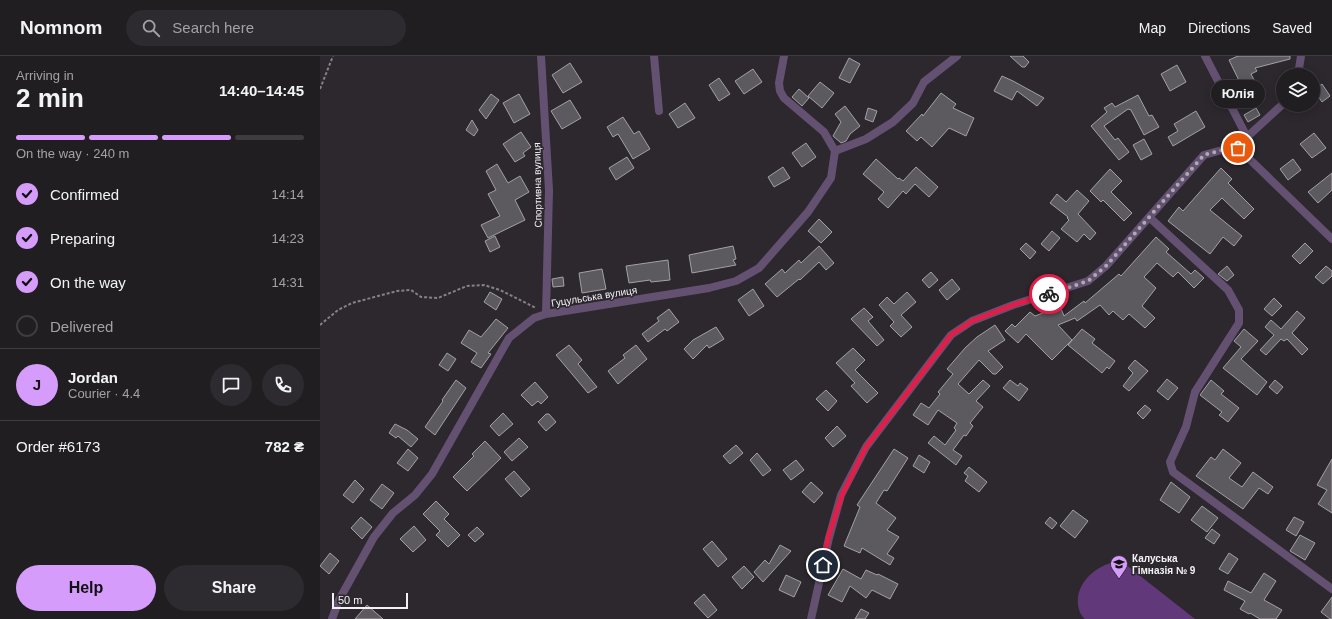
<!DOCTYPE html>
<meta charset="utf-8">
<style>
body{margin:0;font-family:Helvetica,sans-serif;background:#2d2b2f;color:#f1f3f6;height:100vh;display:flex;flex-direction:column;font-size:15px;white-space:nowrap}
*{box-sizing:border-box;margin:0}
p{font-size:13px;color:#a2a2a5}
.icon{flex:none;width:22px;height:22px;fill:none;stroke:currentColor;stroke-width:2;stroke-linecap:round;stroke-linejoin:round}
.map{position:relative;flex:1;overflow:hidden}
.side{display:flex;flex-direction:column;background:#211e22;width:320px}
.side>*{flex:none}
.tools{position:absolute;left:956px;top:12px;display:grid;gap:8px}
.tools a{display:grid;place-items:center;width:44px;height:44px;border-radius:50%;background:#211e22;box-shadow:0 2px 10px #0003,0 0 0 1px #3e3c40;font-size:20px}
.scale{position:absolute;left:12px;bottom:10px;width:76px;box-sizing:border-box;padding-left:4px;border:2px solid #f3f1f5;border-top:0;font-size:11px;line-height:14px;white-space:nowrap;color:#f3f1f5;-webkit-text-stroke:3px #2c282e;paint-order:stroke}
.pin{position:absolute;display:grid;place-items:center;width:34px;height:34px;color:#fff;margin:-17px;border:2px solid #fff;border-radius:50%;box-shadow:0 1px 4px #0007}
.courier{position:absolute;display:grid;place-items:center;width:40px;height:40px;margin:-20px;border:3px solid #e11d48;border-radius:50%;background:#fff;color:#222;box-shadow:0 1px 5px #0007}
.bubble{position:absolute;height:28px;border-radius:14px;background:#211e22;box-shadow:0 2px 10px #0003,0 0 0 1px #3e3c40;font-size:13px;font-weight:800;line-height:28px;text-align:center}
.head em{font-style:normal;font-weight:800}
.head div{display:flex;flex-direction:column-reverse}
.head{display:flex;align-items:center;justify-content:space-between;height:68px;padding:0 16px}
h1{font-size:26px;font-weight:800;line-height:30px}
.bar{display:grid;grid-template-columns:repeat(4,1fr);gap:6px 4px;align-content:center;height:48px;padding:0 16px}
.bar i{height:5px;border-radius:3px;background:#3e3c40}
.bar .on{background:#d59cfb}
.bar p{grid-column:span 4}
.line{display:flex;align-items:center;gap:10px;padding:0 16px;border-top:1px solid #3e3c40}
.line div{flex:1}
.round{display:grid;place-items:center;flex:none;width:42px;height:42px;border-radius:21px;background:#2d2b2f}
ol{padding:0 16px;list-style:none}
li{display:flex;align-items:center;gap:12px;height:44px}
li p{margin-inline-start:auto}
li .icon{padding:4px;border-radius:50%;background:#d59cfb;color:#111;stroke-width:4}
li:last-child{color:#a2a2a5}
li i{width:22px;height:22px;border:2px solid #3e3c40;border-radius:50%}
.button{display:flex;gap:8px;margin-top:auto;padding:8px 16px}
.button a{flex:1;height:46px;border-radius:24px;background:#d59cfb;color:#111;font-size:16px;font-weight:800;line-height:46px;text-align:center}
.button a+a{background:#2d2b2f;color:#f1f3f6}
header{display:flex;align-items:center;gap:24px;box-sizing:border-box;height:56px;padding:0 20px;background:#211e22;border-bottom:1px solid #3e3c40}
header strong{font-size:19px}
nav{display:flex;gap:22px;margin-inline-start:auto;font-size:14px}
.search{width:280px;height:36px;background:#2d2b2f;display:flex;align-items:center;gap:10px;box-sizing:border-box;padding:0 14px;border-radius:22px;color:#a2a2a5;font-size:15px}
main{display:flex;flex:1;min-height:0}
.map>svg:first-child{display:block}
.green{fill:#61397a}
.building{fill:#5c595f;stroke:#a4a0a7}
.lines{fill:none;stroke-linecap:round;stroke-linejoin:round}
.path{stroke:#858287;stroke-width:2;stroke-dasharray:3 2;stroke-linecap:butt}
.street{stroke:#645172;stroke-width:8}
.done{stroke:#adabaf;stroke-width:4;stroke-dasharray:0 7.2}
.route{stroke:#e11d48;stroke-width:5}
.labels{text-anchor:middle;stroke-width:3;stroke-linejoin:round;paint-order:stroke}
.street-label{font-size:10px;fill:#f3f1f5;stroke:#2c282e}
.poi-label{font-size:10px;font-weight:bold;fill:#f3f1f5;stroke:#2c282e;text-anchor:start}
</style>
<header>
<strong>Nomnom</strong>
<div class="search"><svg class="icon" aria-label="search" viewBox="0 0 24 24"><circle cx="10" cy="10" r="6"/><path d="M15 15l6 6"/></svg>Search here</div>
<nav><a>Map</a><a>Directions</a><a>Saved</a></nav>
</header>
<main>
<section class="side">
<div class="head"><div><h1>2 min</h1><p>Arriving in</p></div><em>14:40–14:45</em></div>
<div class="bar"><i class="on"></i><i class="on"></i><i class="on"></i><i></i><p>On the way · 240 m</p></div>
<ol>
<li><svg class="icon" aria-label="check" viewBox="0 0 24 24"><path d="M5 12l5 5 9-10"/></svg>Confirmed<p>14:14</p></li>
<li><svg class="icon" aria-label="check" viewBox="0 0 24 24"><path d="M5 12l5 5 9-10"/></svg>Preparing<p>14:23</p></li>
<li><svg class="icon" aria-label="check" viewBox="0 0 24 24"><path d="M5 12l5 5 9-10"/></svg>On the way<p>14:31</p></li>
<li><i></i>Delivered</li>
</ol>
<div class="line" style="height:72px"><b class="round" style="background:#d59cfb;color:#111">J</b><div><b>Jordan</b><p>Courier · 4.4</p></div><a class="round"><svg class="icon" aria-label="chat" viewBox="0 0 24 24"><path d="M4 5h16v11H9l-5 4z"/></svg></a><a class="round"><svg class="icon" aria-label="phone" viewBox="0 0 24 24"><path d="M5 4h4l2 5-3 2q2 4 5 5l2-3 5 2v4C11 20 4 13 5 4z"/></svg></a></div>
<div class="line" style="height:52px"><div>Order #6173</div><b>782 ₴</b></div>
<div class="button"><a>Help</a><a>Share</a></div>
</section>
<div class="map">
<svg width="1012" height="563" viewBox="0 0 1012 563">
<rect width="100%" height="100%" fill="#2c282e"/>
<!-- green -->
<path class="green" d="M797 506 805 508 875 563H765C761 560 759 555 758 549 755 527 777 508 797 506Z"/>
<!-- building -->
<path class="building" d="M690 0H703L709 6 705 11H702Z
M918 0H970V3L935 12 937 15 931 18 942 40 930 47 909 4Z
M529 2 540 8 530 27 519 22Z
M250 7 262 26 243 37 232 19Z
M857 9 866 26 850 35 841 18Z
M433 13 442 26 424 38 415 25Z
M682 20 693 25 724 42 717 50 697 35 692 44 674 35Z
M399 22 410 38 399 45 389 29Z
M500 26 514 37 502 52 488 40Z
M1002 28 1010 40 1002 46 994 34Z
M479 33 489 42 482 50 472 41Z
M621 37 636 48 633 52 654 62 646 80 629 72 612 91 601 81 597 85 586 75 602 58 603 60Z
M171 38 179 44 166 63 159 54Z
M199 38 210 58 194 67 183 47Z
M818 39 829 60 832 59 839 71 824 79 811 54 808 53 784 70 795 84 798 82 809 96 799 104 771 70 787 56 784 52 792 47 795 51Z
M250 44 261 62 242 73 231 55Z
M365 47 375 62 358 72 349 58Z
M525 50 540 70 530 78 526 85 521 87 513 80 521 66 515 58Z
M548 52 557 55 553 66 545 63Z
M936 52 940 59 928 66 924 59Z
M876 55 885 71 853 90 848 81 858 75 854 68Z
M303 61 314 78 319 75 330 93 313 103 298 78 293 81 287 71Z
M152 64 158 74 154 80 146 74Z
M201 76 211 91 203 97 205 100 195 106 183 88Z
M994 77 1006 92 992 102 980 88Z
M824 83 832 98 821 104 813 89Z
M486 87 496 101 482 111 472 97Z
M307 101 314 112 296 124 289 112Z
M556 103 578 123 579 122 583 125 596 111 618 131 609 141 595 128 586 138 583 135 568 152 558 143 564 136 543 118Z
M973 103 981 114 968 124 960 113Z
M177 108 188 127 200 120 209 136 195 144 205 164 168 182 161 169 180 160 168 138 176 134 166 115Z
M463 111 470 122 454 131 448 121Z
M901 112 912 123 908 127 934 153 924 163 902 142 890 154 922 180 914 190 903 181 890 198 848 165 859 151 863 155Z
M790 113 802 125 791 136 812 157 804 165 783 144 781 146 770 135Z
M1012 117V134L998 147 988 136Z
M757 134 769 145 758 158 776 177 770 184 764 178 757 186 741 173 749 164 747 162 748 161 730 147 737 138 746 146Z
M499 163 512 176 501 187 488 175Z
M732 175 740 182 729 195 721 188Z
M175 180 180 191 170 196 165 185Z
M836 181 849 193 846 196 871 218 875 214 884 222 874 232 858 216 853 221 837 207 824 221 836 232 822 250 835 262 825 272 809 258 803 264 793 255 789 259 780 249 757 265 755 262 738 269 752 284 732 304 706 278 698 287 685 275 692 268 695 271 710 256 715 260 740 250 744 260 764 245 765 247 799 218 801 220Z
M706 187 716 196 710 203 700 193Z
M985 187 993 195 980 208 972 200Z
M413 190 416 203 413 204 416 209 372 217 369 199Z
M499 190 514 207 506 214 499 206 480 224 479 223 457 241 445 228 462 213 465 217 479 204 481 207Z
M348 204 350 224 331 226 330 224 309 227 306 210Z
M907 210 914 219 907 225 898 218Z
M1006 210 1012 215V220L1003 228 995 221Z
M282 213 286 233 262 237 259 217Z
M611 216 618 224 609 232 602 224Z
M243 221 244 230 233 231 232 223Z
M632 223 640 233 627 244 619 234Z
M433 233 444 250 429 260 418 244Z
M170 236 182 243 176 254 164 246Z
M587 236 596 246 581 259 592 271 581 281 570 270 574 266 559 249 567 241 574 248Z
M954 242 962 250 952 260 944 253Z
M544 252 553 261 548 265 564 284 557 290 531 263Z
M349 253 359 266 347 275 345 273 328 286 322 278 339 265 337 262Z
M977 255 985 262 972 277 988 293 982 299 967 283 964 285 961 283 946 299 940 294 954 279 945 271 951 264 961 273Z
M176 263 188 272 168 297 171 298 161 312 151 306 157 297 141 287 149 274 161 281Z
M675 269 685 284 668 295 683 311 676 318H673L659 304 638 328 649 338 663 324 670 330 656 345 663 351 650 367 653 370 646 380 644 379 633 394 642 400 636 409 608 387 614 380 625 389 636 374 634 372 637 367 618 354 608 369 593 359 601 347 609 352 620 338 618 336 633 318 627 313 645 292 657 281Z
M396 271 404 283 389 292 387 289 373 303 364 293 373 284Z
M762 273 775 283 772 287 795 305 789 313 787 311 782 317 748 289Z
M924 273 938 285 921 303 947 326 937 339 903 312 921 291 914 285Z
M249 289 262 304 258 308 277 331 268 337 236 299Z
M316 289 327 303 298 328 288 315 305 302 303 299Z
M533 292 545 304 535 314 558 337 547 347 531 330 535 327 516 307Z
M127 297 136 303 128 315 119 309Z
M815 304 828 315 809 335 803 330 813 317 808 312Z
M847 323 858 332 848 344 837 335Z
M136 324 146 332 115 379 105 371 123 345 122 344Z
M690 324 698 330 700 327 708 333 699 345 683 332Z
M891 324 904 335 901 338 919 352 908 366 899 359 902 356 880 339Z
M955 324 963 331 957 338 949 331Z
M215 326 228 341 221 348 218 345 212 350 201 339Z
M506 334 517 345 508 355 496 343Z
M825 349 831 354 823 363 817 357Z
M183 357 193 368 179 380 170 370Z
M226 358H229L236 366 226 375 218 366Z
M75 368 87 374 98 383 91 391 78 380 76 382 69 377Z
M517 370 526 380 513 391 505 382Z
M199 382 208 391 192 405 184 396Z
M165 385 181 402 147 435 133 421 154 400 152 398Z
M416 389 423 397 410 408 403 400Z
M88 393 98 402 88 415 77 407Z
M574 393 588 402 567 435 564 434 556 447 576 462 567 474 579 481 567 498 574 502 570 509 542 492 540 497 524 490 540 451 537 449Z
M903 393 921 407 909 422 922 431 933 416 953 431 948 438 939 432 923 453 876 420 891 401 895 404Z
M437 397 451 414 443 420 430 404Z
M599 399 610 406 604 417 593 410Z
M1012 403V457L998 448 1007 434 997 429Z
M476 404 484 414 471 424 463 414Z
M649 411 667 426 659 436 645 425 648 420 644 417Z
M194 415 210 433 201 441 185 423Z
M35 424 44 433 33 447 23 439Z
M491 426 503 437 494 447 482 436Z
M851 426 870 441 859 457 840 444Z
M62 428 74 437 62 453 50 444Z
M116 445 129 458 124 463 140 479 128 491 116 479 120 475 103 458Z
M882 450 898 462 887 476 871 464Z
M753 454 768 465 755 482 740 470Z
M41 461 52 471 42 483 31 472Z
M730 461 737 467 732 473 725 467Z
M974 461 984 466 976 480 966 474Z
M94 470 106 484 93 496 80 483Z
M157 471 164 478 155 486 148 479Z
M892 473 900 479 894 488 885 482Z
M980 479 995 487 985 504 970 495Z
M392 485 407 503 398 511 383 493Z
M460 489 471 495 443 526 434 516 445 504 449 508Z
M10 497 19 505 9 518 0 510Z
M909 497 918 503 908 518 899 513Z
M424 510 434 521 422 533 412 521Z
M523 513 541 523 546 514 557 519 558 518 578 528 570 543 552 534 546 542 530 530 522 546 508 539Z
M944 517 956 525 944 544 962 554 956 563H940L930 557 929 558 920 553 925 545 904 534 908 525 931 537Z
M466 519 481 526 474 541 459 534Z
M384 538 397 554 388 562 374 547Z
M1012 541V563H1010L1001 556Z
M47 549 63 563H35Z
M541 553 549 557 545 563H535Z"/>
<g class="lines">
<!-- path -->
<path class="path" d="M0 33 13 0
M0 269 18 254 32 247 77 235 91 234 101 241 118 242 147 230 164 229 180 234 216 252"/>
<!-- street -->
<path class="street" d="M221 0 229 134 226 258
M334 0 339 55
M885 0 927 81 918 92
M978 19 981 0
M927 81 963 48
M918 92 1012 183
M515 95 546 83 573 66 593 47 604 26 637 0
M829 161 908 234 919 254V267L875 336 866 371 850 406 853 416 1012 533
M12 563 19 544 54 481 73 457 95 439 112 418 189 282 214 262 226 258 389 232 416 225 439 212 488 156 511 122 515 95 504 76 464 42 460 35 459 27 464 0
M491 563 509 482 521 439 546 391 631 279 652 265 693 249 768 225 786 210 884 99 902 94 918 92"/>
</g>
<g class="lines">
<!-- done -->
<path class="done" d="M729 238 768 225 786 210 884 99 902 94 918 92"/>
<!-- route -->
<path class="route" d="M503 509 508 482 522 439 546 391 631 279 652 265 693 249 729 238"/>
</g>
<!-- icons -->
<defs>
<symbol id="school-pin" viewBox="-11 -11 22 30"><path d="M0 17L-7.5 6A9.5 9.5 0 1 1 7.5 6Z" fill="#d59cfb" stroke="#2c282e"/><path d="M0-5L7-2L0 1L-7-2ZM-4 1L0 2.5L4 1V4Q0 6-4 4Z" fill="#111"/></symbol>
</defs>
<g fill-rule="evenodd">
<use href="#school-pin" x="789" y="498" width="20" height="27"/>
</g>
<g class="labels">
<!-- street labels -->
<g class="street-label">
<text transform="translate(217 129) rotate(-91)" y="4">Спортивна вулиця</text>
<text transform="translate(274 240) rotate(-9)" y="4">Гуцульська вулиця</text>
</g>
<!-- poi labels -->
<g class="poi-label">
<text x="812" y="506">Калуська<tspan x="812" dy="12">Гімназія № 9</tspan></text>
</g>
</g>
</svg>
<div class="tools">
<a><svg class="icon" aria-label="layers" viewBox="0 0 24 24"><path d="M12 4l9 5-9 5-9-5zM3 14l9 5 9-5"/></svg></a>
</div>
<div class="scale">50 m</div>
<div class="pin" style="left:918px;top:92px;background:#ea580c"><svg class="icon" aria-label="bag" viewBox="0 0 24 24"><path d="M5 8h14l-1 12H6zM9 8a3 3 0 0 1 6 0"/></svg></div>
<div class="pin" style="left:503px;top:509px;background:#1f2937"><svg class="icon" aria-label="home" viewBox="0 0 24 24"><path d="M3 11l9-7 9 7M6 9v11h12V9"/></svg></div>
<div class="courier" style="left:729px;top:238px"><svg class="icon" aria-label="bike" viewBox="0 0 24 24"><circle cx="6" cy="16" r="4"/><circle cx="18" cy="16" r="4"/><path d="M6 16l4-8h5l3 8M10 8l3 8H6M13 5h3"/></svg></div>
<div class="bubble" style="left:891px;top:24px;width:54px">Юлія</div>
</div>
</main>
